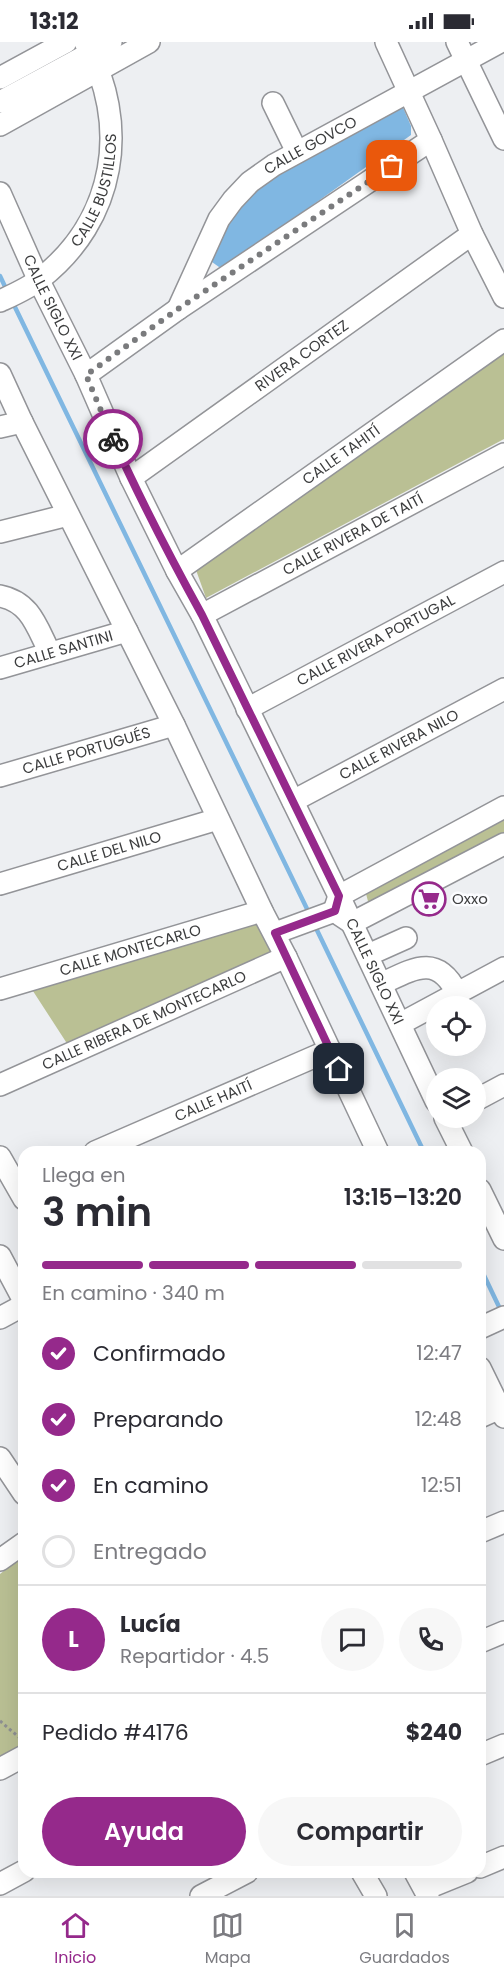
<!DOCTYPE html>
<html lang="es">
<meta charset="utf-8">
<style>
body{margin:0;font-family:Poppins,sans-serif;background:#f7f7f7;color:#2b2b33;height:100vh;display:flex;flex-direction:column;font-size:22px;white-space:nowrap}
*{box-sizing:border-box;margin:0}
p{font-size:20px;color:#7c7c81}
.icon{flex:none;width:33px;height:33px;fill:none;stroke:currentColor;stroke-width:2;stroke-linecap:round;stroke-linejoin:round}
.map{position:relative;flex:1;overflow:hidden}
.details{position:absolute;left:18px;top:1104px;width:468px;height:732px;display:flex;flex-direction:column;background:#fff;border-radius:18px;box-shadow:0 6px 24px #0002}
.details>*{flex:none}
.controls{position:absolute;left:426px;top:954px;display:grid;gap:12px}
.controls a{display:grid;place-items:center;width:60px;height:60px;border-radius:50%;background:#fff;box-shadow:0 6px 24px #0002;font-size:30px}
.pin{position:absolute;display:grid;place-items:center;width:51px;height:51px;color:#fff;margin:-26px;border-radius:12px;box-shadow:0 3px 9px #0006}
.courier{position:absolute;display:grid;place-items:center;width:60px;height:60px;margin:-30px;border:4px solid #95298b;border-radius:50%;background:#fff;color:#222;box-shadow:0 2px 8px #0007}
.overview em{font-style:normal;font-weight:600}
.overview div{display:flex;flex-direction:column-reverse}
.overview{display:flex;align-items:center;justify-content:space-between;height:102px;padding:0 24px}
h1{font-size:39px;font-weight:600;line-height:45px}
.bar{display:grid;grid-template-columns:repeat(4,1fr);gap:9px 6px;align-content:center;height:72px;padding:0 24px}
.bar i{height:8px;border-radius:4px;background:#e1e1e2}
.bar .current{background:#95298b}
.bar p{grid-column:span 4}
.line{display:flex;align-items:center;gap:15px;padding:0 24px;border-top:2px solid #e1e1e2}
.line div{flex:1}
.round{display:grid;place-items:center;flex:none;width:63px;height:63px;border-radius:32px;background:#f7f7f7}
ol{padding:0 24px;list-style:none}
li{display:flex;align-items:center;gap:18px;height:66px}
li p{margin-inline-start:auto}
li .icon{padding:6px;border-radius:50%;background:#95298b;color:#fff;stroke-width:4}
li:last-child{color:#7c7c81}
li i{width:33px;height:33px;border:3px solid #e1e1e2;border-radius:50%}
.button{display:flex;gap:12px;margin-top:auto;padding:12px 24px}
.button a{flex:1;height:69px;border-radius:36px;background:#95298b;color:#fff;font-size:24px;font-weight:600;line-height:69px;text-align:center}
.button a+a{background:#f7f7f7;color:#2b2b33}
.status{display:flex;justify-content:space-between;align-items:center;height:42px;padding:0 30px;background:#fff;direction:ltr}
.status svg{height:16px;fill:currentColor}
.tab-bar{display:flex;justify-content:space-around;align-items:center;height:84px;border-top:2px solid #e1e1e2;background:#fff;font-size:16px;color:#7c7c81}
.tab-bar a{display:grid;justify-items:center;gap:3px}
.tab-bar .current{color:#95298b}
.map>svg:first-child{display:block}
.green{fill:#bac094}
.water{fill:#80b7e2}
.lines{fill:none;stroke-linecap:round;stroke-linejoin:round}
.stream{stroke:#80b7e2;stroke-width:4.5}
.minor-casing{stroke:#939498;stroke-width:24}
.path{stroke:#8e9092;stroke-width:3;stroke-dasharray:3 3;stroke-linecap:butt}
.minor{stroke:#fff;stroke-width:21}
.done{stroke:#7a7b7d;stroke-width:6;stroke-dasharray:0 10.8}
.route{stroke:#95298b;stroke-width:8}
.labels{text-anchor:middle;stroke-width:5;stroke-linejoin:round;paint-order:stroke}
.street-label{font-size:15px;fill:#3c3d3e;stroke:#fbfcff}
.poi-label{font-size:15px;fill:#3c3d3e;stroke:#fbfcff;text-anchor:start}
</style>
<div class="status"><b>13:12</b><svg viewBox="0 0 49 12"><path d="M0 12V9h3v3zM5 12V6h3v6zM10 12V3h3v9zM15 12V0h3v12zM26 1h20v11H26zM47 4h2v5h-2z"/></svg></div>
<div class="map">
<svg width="504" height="1854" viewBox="0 0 504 1854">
<rect width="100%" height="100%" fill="#edeff2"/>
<!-- green -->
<path class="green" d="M504 309V397L206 556 196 528Z
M504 773V793L369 863 365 848Z
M260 878 275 911 68 1003 31 946Z
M24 1513V1702L0 1715V1532Z"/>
<!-- water -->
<path class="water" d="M402 63 411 84V93L227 224 219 225 212 220 210 211 225 182 271 130Z"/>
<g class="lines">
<!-- stream -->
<path class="stream" d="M0 234 8 251
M13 261 309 871
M314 882 424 1110
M480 1225 502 1271"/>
<defs>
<g id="minor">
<path d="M386 0 431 98 472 192 504 255"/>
<path d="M457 0 504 97"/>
<path d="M0 36 66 0"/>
<path d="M0 60 111 0"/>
<path d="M273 61 297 110"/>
<path d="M0 83 149 0"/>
<path id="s1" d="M0 151 39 239 86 333 131 436 177 529 202 573 339 854 436 1059"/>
<path id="s2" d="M0 259C13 253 29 246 40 237 116 178 131 82 85 0"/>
<path id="s3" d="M178 267 219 177 233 158 250 140 274 123 500 0"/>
<path d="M0 332 22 380 174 683 262 869 286 915 378 1110"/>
<path d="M86 333 178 267 431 98"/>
<path d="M0 385 22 380"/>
<path id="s4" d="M131 436 472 192"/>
<path d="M0 490 68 473"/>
<path id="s5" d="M177 529 504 298"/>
<path d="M0 554C31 560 37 586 50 611"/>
<path id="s6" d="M202 573 504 412"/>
<path id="s7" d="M0 626 127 589"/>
<path id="s8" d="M247 667 504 530"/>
<path id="s9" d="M0 734 174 683"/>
<path id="s10" d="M293 759 504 647"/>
<path id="s11" d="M0 842 218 777"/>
<path d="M335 866 339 854 504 765"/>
<path d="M340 873 352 881 504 802"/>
<path d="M275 891 335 869"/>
<path d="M368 913 406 896"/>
<path d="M381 942C413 927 437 911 457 951"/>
<path id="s12" d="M0 947 262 869"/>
<path d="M400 982 504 926"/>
<path id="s13" d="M0 1043 286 915"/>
<path d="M476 1058 504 1043"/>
<path d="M445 1076 462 1110"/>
<path id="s14" d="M95 1110 330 1008"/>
<path d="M0 1115 24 1157"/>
<path d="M480 1148 504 1197"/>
<path d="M0 1214 24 1259"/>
<path d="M0 1276 24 1263"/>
<path d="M480 1286 504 1275"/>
<path d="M480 1326 504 1375"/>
<path d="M480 1375 500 1366"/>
<path d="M0 1416 24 1452"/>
<path d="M480 1490 504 1480"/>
<path d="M0 1518 24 1501"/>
<path d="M480 1600 504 1590"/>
<path d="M480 1713 504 1703"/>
<path d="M0 1727 24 1714"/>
<path d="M480 1825 504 1815"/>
<path d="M362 1830 376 1854"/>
<path d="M415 1830 428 1854"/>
<path d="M0 1842 24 1829"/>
<path d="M425 1847 467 1830"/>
<path d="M201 1854 247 1830"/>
</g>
</defs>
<!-- minor casing -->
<use href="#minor" class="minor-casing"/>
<!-- path -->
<path class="path" d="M0 1679 21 1697"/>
<!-- minor -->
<use href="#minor" class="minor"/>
</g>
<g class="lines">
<!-- done -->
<path class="done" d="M113 397 86 333 178 267 392 124"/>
<!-- route -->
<path class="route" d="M113 397C140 457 170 515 202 573L339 854 335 869 275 891 339 1027"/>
</g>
<!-- icons -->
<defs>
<symbol id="supermarket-ring" viewBox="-11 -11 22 22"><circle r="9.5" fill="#fbfcff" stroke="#95298b" stroke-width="1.5"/><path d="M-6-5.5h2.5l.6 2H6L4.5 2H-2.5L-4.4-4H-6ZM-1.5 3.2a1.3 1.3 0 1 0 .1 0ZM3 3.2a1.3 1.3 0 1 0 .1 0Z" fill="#95298b"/></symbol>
</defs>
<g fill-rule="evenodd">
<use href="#supermarket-ring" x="410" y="838" width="38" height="38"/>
</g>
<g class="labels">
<!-- street labels -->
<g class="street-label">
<text dy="5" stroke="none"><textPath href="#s3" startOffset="218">CALLE GOVCO</textPath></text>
<text dy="5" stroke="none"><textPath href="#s2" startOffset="154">CALLE BUSTILLOS</textPath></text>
<text dy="5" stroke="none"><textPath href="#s1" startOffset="126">CALLE SIGLO XXI</textPath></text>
<text dy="5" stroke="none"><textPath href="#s4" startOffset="210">RIVERA CORTEZ</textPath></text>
<text dy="5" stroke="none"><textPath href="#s5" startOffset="201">CALLE TAHITÍ</textPath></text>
<text dy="5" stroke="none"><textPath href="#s6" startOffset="171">CALLE RIVERA DE TAITÍ</textPath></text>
<text dy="5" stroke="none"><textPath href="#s8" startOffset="146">CALLE RIVERA PORTUGAL</textPath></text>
<text dy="5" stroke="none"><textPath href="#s7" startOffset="66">CALLE SANTINI</textPath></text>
<text dy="5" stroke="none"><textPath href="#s10" startOffset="120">CALLE RIVERA NILO</textPath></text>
<text dy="5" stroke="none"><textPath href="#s9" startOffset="90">CALLE PORTUGUÉS</textPath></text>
<text dy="5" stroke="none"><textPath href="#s11" startOffset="114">CALLE DEL NILO</textPath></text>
<text dy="5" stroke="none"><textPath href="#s12" startOffset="136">CALLE MONTECARLO</textPath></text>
<text dy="5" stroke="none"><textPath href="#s1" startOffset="864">CALLE SIGLO XXI</textPath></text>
<text dy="5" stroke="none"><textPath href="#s13" startOffset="158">CALLE RIBERA DE MONTECARLO</textPath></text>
<text dy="5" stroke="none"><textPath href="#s14" startOffset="129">CALLE HAITÍ</textPath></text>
</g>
<!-- poi labels -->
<g class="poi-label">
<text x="452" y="862">Oxxo</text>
</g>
</g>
</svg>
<div class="controls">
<a><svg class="icon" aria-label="locate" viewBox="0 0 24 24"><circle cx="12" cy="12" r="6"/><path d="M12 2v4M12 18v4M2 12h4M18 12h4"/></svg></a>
<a><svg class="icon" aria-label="layers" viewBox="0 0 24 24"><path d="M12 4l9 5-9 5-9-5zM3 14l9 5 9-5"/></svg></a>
</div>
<div class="pin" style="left:392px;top:124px;background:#ea580c"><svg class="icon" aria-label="bag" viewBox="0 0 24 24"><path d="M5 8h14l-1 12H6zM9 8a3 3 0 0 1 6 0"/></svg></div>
<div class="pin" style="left:339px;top:1027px;background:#1f2937"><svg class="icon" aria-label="home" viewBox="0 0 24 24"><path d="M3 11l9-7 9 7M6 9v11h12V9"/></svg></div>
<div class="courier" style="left:113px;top:397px"><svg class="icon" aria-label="bike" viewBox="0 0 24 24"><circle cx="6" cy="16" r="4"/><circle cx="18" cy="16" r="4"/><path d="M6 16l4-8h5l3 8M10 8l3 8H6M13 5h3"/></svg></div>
<section class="details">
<div class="overview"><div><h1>3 min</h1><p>Llega en</p></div><em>13:15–13:20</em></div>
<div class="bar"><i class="current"></i><i class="current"></i><i class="current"></i><i></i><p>En camino · 340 m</p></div>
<ol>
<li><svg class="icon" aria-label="check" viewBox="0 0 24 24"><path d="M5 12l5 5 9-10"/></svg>Confirmado<p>12:47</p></li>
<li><svg class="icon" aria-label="check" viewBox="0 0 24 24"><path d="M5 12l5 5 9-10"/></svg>Preparando<p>12:48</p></li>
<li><svg class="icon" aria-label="check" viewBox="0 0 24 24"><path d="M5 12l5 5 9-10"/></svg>En camino<p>12:51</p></li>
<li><i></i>Entregado</li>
</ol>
<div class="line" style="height:108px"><b class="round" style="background:#95298b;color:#fff">L</b><div><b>Lucía</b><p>Repartidor · 4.5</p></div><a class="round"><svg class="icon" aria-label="chat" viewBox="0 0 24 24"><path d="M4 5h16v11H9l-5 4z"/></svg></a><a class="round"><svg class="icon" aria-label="phone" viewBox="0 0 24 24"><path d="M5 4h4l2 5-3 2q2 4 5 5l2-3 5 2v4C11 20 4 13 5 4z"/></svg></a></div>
<div class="line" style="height:78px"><div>Pedido #4176</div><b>$240</b></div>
<div class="button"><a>Ayuda</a><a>Compartir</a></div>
</section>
</div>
<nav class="tab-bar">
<a class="current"><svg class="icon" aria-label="home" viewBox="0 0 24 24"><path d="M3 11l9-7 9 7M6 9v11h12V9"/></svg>Inicio</a>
<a><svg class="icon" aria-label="map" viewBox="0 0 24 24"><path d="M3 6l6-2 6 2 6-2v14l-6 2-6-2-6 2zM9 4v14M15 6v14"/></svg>Mapa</a>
<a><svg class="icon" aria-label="saved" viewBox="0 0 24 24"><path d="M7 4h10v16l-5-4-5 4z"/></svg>Guardados</a>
</nav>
